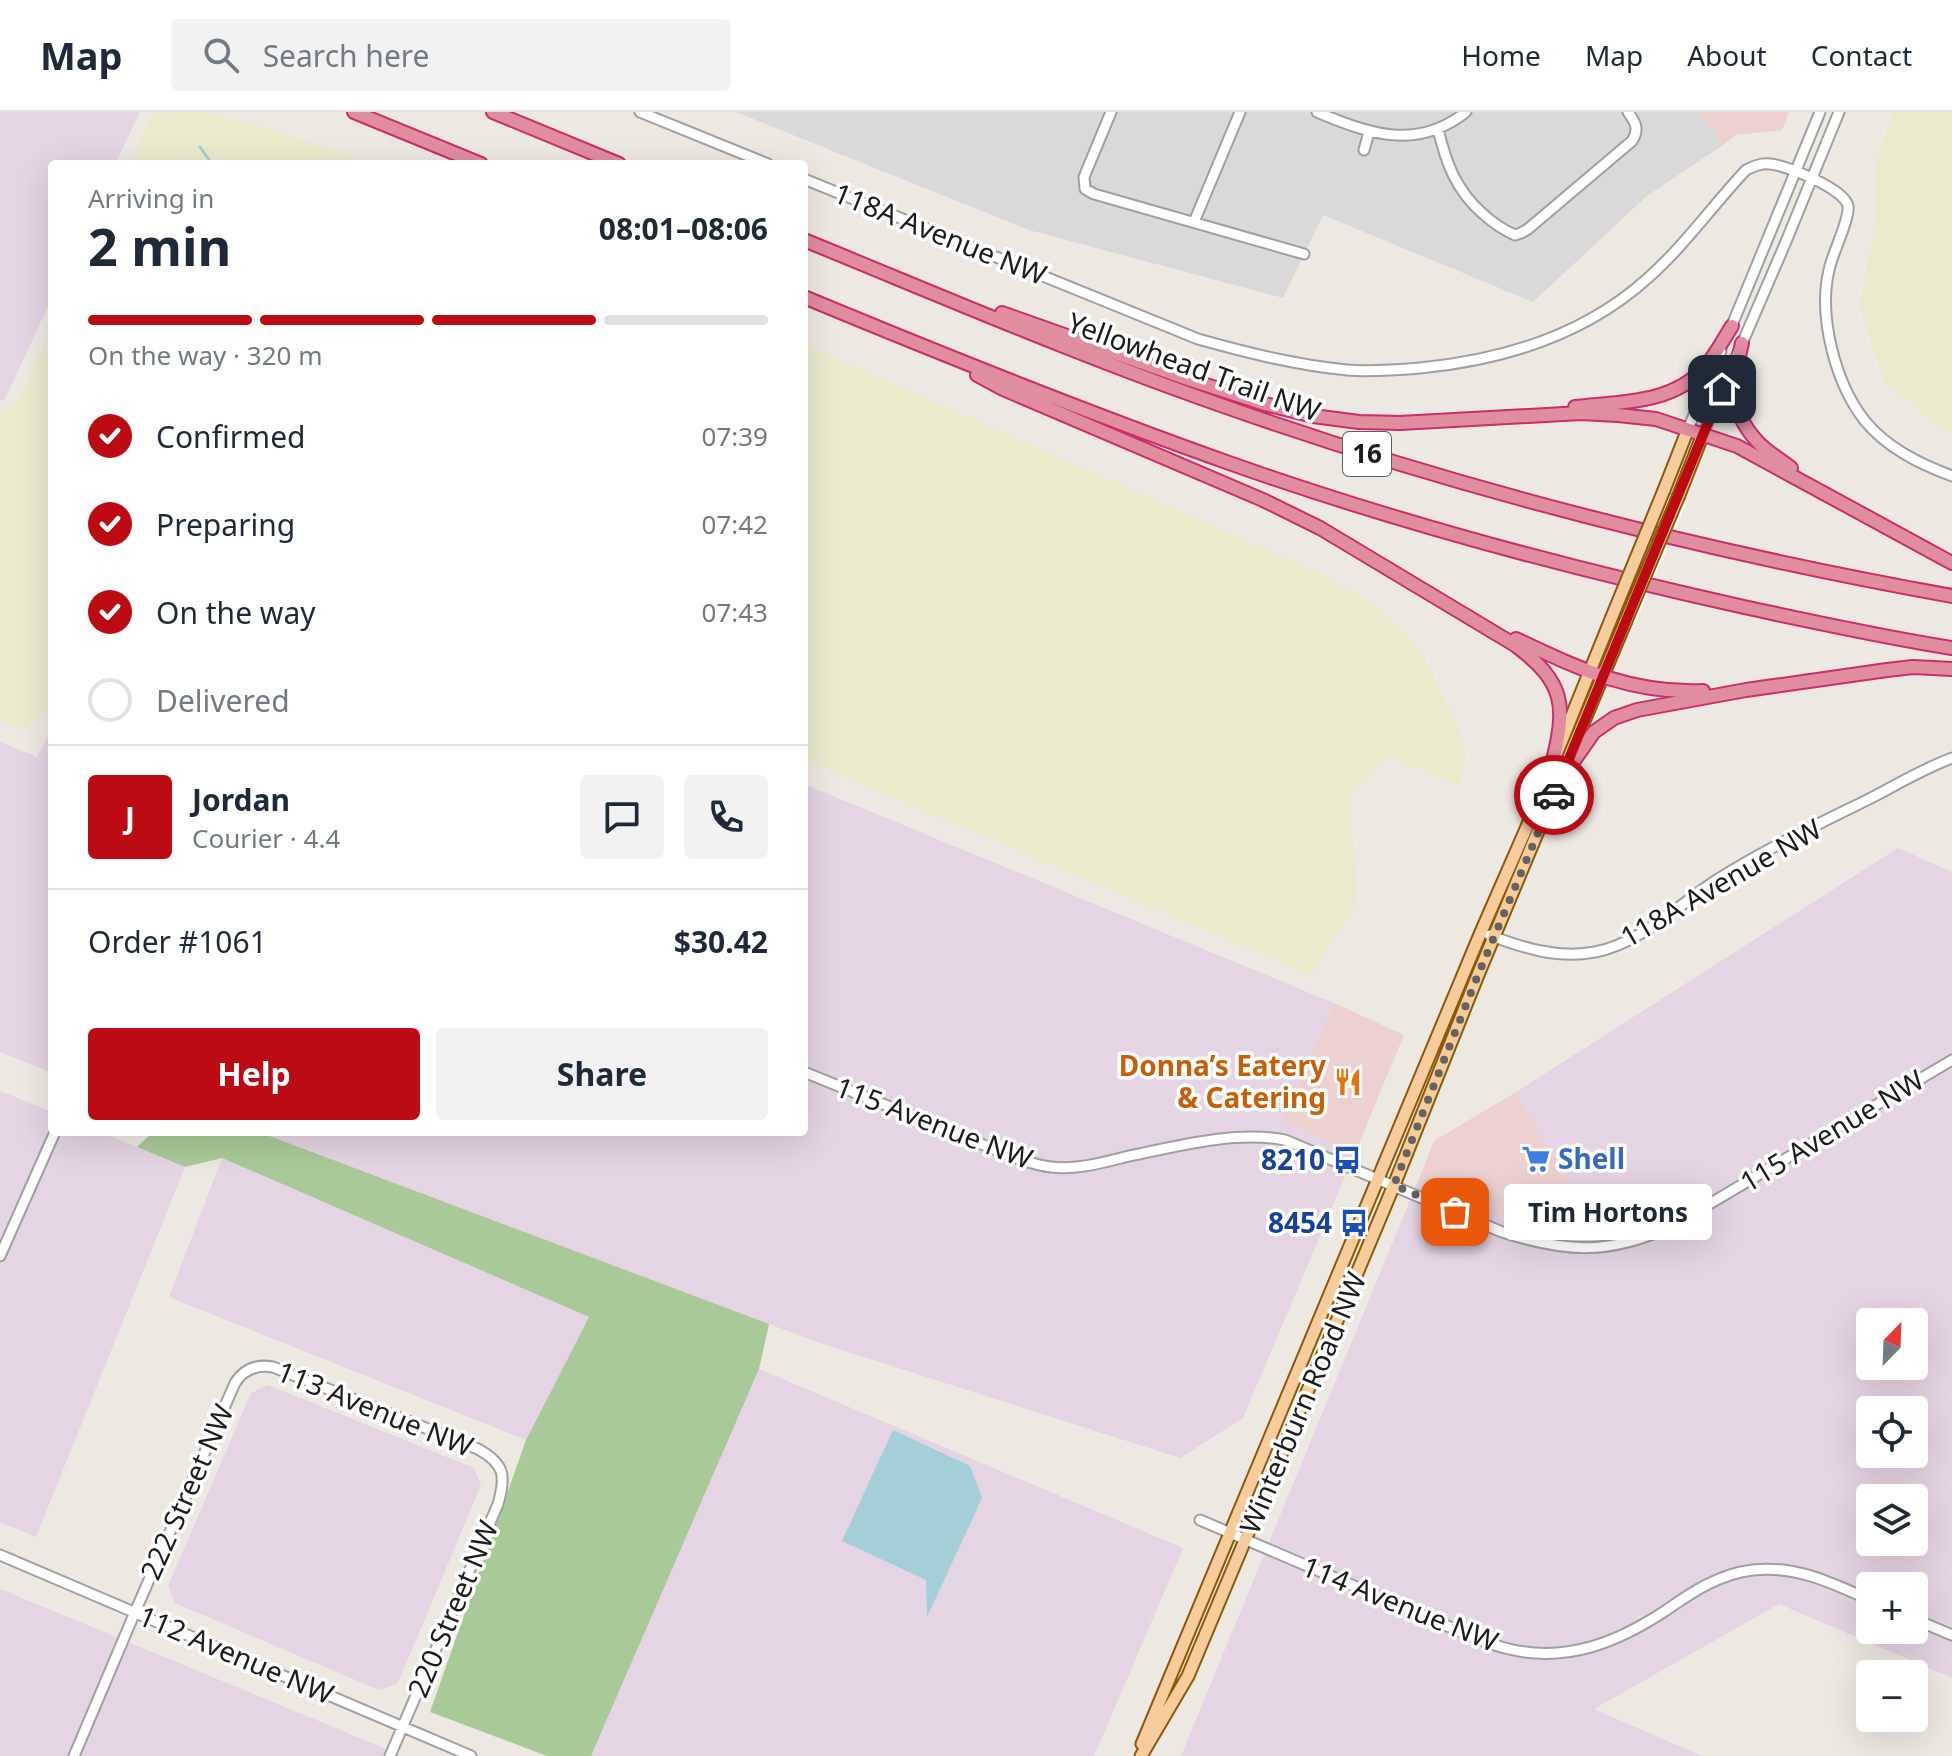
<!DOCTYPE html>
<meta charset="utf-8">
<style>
body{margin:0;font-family:"Noto Sans",sans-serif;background:#f2f2f3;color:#1f2937;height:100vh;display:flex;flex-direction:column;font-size:30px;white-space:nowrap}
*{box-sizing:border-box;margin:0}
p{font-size:26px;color:#747a83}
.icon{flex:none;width:44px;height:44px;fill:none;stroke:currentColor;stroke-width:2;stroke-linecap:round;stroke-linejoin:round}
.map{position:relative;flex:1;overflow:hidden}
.drawer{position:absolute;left:48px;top:48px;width:760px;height:976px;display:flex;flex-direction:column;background:#fff;border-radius:8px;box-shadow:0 8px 32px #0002}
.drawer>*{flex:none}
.needle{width:52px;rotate:23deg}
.controls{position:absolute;left:1856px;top:1196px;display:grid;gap:16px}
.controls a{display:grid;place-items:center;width:72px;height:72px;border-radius:8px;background:#fff;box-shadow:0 8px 32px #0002;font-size:40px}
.pin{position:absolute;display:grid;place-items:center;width:68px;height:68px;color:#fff;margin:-34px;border-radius:16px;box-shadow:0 4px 12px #0006}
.courier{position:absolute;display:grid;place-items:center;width:80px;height:80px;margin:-40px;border:6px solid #bc0b13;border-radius:50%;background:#fff;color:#222;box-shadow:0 2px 10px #0007}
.bubble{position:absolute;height:56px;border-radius:8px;background:#fff;box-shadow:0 8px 32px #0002;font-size:26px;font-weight:700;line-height:56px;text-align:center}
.head em{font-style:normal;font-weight:700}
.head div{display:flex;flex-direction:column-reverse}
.head{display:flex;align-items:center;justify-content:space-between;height:136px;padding:0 40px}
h1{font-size:52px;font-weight:700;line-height:60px}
.bar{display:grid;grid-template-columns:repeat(4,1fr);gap:12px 8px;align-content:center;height:96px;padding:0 40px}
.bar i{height:10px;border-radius:6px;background:#e0e1e3}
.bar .on{background:#bc0b13}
.bar p{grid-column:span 4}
.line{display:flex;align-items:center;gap:20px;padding:0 40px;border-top:2px solid #e0e1e3}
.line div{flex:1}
.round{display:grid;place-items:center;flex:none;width:84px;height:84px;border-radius:8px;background:#f2f2f3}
ol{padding:0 40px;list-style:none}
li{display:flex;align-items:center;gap:24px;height:88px}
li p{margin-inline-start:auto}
li .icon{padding:8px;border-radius:50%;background:#bc0b13;color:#fff;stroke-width:4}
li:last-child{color:#747a83}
li i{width:44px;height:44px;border:4px solid #e0e1e3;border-radius:50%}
.cta{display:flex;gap:16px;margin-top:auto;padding:16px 40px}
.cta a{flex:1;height:92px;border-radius:8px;background:#bc0b13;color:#fff;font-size:32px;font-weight:700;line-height:92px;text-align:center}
.cta a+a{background:#f2f2f3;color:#1f2937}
header{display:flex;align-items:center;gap:48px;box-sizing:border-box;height:112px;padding:0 40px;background:#fff;border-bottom:2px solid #e0e1e3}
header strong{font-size:38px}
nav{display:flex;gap:44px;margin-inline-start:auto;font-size:28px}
.search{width:560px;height:72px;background:#f2f2f3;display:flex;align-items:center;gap:20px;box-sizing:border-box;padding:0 28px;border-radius:8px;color:#747a83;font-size:30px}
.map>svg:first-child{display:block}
.residential{fill:#dad9d9}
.commercial{fill:#edd1d1}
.industrial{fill:#e5d4e3;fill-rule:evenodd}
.farmland{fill:#eaebcd}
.forest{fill:#a9ca98}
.water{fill:#a4cfd8}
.pier{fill:#fff}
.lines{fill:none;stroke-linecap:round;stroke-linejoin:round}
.stream{stroke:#a4cfd8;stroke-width:3}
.minor-casing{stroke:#a0a0a0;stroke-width:13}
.major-casing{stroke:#8b5a08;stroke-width:15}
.highway-casing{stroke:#cc2d6b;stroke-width:16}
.minor{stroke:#fff;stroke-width:9}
.major{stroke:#f6cc9d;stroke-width:11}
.highway{stroke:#e08da0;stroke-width:12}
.major-bridge-casing{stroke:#8b5a08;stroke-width:15;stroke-linecap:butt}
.major-bridge{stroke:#f6cc9d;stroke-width:11}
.done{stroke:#656361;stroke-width:8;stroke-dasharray:0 14.4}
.route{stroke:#bc0b13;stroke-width:10}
.labels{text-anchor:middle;stroke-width:7;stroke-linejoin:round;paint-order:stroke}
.shield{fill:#fff;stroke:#606060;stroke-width:2}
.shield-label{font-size:26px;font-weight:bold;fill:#1c1c1c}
.street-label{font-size:28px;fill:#1c1c1c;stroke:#fff}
.food-label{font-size:28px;font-weight:bold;fill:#c56008;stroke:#fff;text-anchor:end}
.shop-label{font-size:28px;font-weight:bold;fill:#366cbe;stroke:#fff;text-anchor:start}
.transit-label{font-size:28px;font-weight:bold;fill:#164399;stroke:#fff;text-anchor:end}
</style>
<header>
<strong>Map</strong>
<div class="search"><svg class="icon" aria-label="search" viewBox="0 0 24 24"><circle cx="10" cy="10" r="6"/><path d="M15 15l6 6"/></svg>Search here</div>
<nav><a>Home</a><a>Map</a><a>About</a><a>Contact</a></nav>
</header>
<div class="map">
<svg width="1952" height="1644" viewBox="0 0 1952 1644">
<rect width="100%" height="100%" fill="#ede8e2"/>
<!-- residential -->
<path class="residential" d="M736 0H1700L1723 33 1647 84 1533 190 1323 103 1283 186 1029 118Z"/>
<!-- commercial -->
<path class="commercial" d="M1700 0H1789L1782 18 1736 23 1723 33Z
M1334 891 1404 923 1355 1041 1282 1009Z
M1516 980 1581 1090 1579 1123 1556 1122 1530 1116 1418 1069 1434 1029Z"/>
<!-- industrial -->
<path class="industrial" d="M0 0H140L115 52H52V186L4 289 0 288Z
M52 616V961L0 940V630L37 645Z
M804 672 1334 891 1282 1009 1355 1041 1243 1306 1180 1346 817 1230 259 1020H804Z
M1898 736 1952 760V1566L1779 1492 1594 1597 1702 1644H1181L1418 1069 1530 1116 1556 1122 1579 1123 1581 1090 1516 980ZM1870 1210H1914V1254H1870ZM1870 1298H1914V1342H1870ZM1870 1386H1914V1430H1870ZM1870 1474H1914V1518H1870Z
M0 979 52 1000V1020H100L185 1055 36 1425 0 1410Z
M222 1046 589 1205 526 1328 169 1185Z
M759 1257 1183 1436 1094 1644H591Z
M268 1273 474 1356 481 1373 398 1571 379 1578 175 1491 168 1474 251 1281Z
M0 1477 403 1644H0Z"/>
<!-- farmland -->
<path class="farmland" d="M154 0H202L267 16 372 52H130Z
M1894 0H1952V320L1941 317 1885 270 1860 196 1877 101 1876 50Z
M52 217V593L23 618 0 608V300L8 298 19 287Z
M804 232 1324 463 1370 490 1400 514 1425 547 1456 610 1466 643 1459 674 1390 644 1350 682 1357 790 1311 863 804 648Z"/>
<!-- forest -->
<path class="forest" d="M153 1020H259L769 1212 759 1257 591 1644H547L430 1600 526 1328 589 1205 222 1046 185 1055 137 1035Z"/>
<!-- water -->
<path class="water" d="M893 1318 970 1354 982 1386 927 1505 926 1468 842 1429Z"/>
<!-- pier -->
<path class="pier" d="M1656 382 1687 389 1636 510 1605 503Z"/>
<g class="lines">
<!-- stream -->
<path class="stream" d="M200 35 212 52"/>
<defs>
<path id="minor" d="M640 0 768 52
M1111 0 1084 65 1085 77 1094 82 1304 142
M1317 0C1369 22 1417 39 1466 0
M1438 17C1446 51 1456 78 1482 101 1492 110 1503 118 1515 123L1521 121 1528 117 1632 29C1640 17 1635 10 1628 0
M1364 38 1369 20
M804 67 1198 227C1248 241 1296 253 1347 258 1371 260 1396 258 1420 256 1504 248 1585 223 1648 166 1685 133 1713 93 1746 58 1754 54 1761 51 1770 52 1786 53 1845 77 1848 94 1850 107 1832 142 1829 158 1818 204 1835 271 1865 309 1887 336 1920 352 1952 364
M1194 110 1240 0
M1730 218 1820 0
M1688 317 1721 239
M1703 322 1785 132 1839 0
M1489 823C1523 836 1558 847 1595 840 1641 831 1677 794 1715 769 1762 739 1814 714 1865 689 1893 675 1922 657 1952 646
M804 960 1021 1048C1031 1051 1041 1054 1051 1055 1076 1058 1101 1051 1125 1045 1173 1035 1236 1018 1285 1028L1502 1120C1568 1141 1610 1143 1674 1113L1952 948
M0 1144 55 1020
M1200 1408 1480 1528C1490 1531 1499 1535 1509 1537 1567 1551 1618 1530 1665 1499 1692 1480 1719 1462 1753 1458 1796 1453 1832 1471 1870 1488
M0 1443 471 1644
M1914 1507 1952 1523
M74 1644 135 1500 235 1271C244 1257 257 1252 273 1255L478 1337C505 1352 506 1364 498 1392L390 1644"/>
<path id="major" d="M1664 378 1688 317
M1679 383 1703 322
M1142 1632 1481 820 1526 717 1611 507
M1141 1644 1188 1564 1394 1073 1478 863 1625 511"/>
<path id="highway" d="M354 0 481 52
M493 0 619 52
M804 128C946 186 1087 247 1232 297 1466 379 1708 440 1952 484
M804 185C946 244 1088 301 1232 352 1399 411 1572 457 1744 495 1813 510 1882 525 1952 536
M1002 201 1188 267 1265 292 1313 304 1359 310 1400 311 1581 301 1618 303 1656 307 1737 334 1952 451
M1742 231C1733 268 1728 297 1756 328 1765 339 1780 347 1791 356
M977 263 1003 277 1263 388 1320 416 1515 533C1565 570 1567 594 1552 652
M1575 295C1619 290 1673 292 1704 256 1715 244 1723 228 1732 214
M1516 527C1580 557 1630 582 1703 579
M1559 670 1594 620 1614 606 1637 598 1746 578 1887 558 1913 555 1952 557"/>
</defs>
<!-- minor casing -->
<use href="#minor" class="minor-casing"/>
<!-- major casing -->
<use href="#major" class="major-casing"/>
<!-- highway casing -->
<use href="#highway" class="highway-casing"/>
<!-- minor -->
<use href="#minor" class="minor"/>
<!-- major -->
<use href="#major" class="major"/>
<!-- highway -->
<use href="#highway" class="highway"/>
<defs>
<path id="major-bridge" d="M1611 507 1664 378
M1625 511 1679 383"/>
</defs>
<!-- major-bridge casing -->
<use href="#major-bridge" class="major-bridge-casing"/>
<!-- major-bridge -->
<use href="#major-bridge" class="major-bridge"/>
</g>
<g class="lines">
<!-- done -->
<path class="done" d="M1455 1100 1394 1073 1478 863 1554 683"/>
<!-- route -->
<path class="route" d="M1554 683 1722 277"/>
</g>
<!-- icons -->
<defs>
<symbol id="restaurant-bare" viewBox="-9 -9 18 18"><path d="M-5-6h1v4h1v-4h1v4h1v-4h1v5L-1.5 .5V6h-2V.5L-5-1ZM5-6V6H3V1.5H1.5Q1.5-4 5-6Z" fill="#e8710a" stroke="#fff" stroke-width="2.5" paint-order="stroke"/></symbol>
<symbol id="supermarket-bare" viewBox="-9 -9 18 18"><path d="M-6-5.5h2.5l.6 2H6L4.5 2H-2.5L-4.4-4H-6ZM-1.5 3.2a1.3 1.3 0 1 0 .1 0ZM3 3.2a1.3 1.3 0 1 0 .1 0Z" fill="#3f7fe0" stroke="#fff" stroke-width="2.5" paint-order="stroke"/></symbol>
<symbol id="bus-bare" viewBox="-9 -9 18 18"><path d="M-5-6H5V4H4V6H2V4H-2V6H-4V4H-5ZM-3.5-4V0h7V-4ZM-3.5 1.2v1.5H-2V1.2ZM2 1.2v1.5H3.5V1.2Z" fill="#1a4fb4" stroke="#fff" stroke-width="2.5" paint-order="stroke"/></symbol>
</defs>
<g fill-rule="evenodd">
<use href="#restaurant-bare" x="1328" y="950" width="40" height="40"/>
<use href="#supermarket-bare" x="1516" y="1027" width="40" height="40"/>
<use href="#bus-bare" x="1327" y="1028" width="40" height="40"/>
<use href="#bus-bare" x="1334" y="1091" width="40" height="40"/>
</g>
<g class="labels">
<!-- shield labels -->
<rect class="shield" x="1343" y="320" width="48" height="44" rx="6"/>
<g class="shield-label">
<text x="1367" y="351">16</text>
</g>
<!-- street labels -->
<g class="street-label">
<text transform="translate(940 122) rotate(22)" y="10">118A Avenue NW</text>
<text transform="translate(1194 255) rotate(20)" y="10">Yellowhead Trail NW</text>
<text transform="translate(1721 771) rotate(-30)" y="10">118A Avenue NW</text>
<text transform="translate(934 1011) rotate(21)" y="10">115 Avenue NW</text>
<text transform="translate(1832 1019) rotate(-31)" y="10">115 Avenue NW</text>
<text transform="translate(1303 1291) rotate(-67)" y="10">Winterburn Road NW</text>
<text transform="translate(375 1297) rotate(22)" y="10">113 Avenue NW</text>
<text transform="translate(187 1380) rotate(-66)" y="10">222 Street NW</text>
<text transform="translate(1400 1492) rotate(22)" y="10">114 Avenue NW</text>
<text transform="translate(453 1497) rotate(-67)" y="10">220 Street NW</text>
<text transform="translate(236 1543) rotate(23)" y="10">112 Avenue NW</text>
</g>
<!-- food labels -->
<g class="food-label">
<text x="1326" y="964">Donna’s Eatery<tspan x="1326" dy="32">&amp; Catering</tspan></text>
</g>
<!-- shop labels -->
<g class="shop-label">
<text x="1558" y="1057">Shell</text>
</g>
<!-- transit labels -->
<g class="transit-label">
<text x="1325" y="1058">8210</text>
<text x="1332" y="1121">8454</text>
</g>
</g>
</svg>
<div class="controls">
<a><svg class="needle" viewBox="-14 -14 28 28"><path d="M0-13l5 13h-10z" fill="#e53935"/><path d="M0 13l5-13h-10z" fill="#747a83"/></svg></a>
<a><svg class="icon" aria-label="locate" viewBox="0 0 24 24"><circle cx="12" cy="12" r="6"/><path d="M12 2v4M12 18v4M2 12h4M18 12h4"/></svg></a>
<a><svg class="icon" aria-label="layers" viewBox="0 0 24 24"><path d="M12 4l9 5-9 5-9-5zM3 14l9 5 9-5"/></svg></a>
<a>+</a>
<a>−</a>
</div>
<div class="pin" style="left:1455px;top:1100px;background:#ea580c"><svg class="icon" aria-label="bag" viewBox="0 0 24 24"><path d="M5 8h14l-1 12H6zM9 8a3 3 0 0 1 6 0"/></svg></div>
<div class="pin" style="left:1722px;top:277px;background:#1f2937"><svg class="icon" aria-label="home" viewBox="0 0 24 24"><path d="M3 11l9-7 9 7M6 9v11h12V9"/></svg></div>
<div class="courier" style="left:1554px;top:683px"><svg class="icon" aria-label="car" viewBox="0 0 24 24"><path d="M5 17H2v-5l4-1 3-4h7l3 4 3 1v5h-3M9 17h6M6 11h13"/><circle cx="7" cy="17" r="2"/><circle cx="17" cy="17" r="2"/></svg></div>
<div class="bubble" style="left:1504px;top:1072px;width:208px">Tim Hortons</div>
<section class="drawer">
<div class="head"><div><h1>2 min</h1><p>Arriving in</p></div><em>08:01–08:06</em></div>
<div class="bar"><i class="on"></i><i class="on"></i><i class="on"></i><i></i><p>On the way · 320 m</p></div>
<ol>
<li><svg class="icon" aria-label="check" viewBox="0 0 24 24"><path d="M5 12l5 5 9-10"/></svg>Confirmed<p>07:39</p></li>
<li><svg class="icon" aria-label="check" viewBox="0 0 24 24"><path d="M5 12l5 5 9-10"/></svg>Preparing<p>07:42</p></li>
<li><svg class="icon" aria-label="check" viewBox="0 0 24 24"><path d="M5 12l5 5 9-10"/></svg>On the way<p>07:43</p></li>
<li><i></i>Delivered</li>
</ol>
<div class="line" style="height:144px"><b class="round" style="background:#bc0b13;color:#fff">J</b><div><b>Jordan</b><p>Courier · 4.4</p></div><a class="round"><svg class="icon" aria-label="chat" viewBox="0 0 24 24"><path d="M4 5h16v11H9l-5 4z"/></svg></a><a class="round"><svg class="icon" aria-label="phone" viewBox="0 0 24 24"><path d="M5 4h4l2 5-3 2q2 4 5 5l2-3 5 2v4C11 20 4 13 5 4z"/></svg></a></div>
<div class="line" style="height:104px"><div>Order #1061</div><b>$30.42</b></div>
<div class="cta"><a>Help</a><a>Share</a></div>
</section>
</div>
